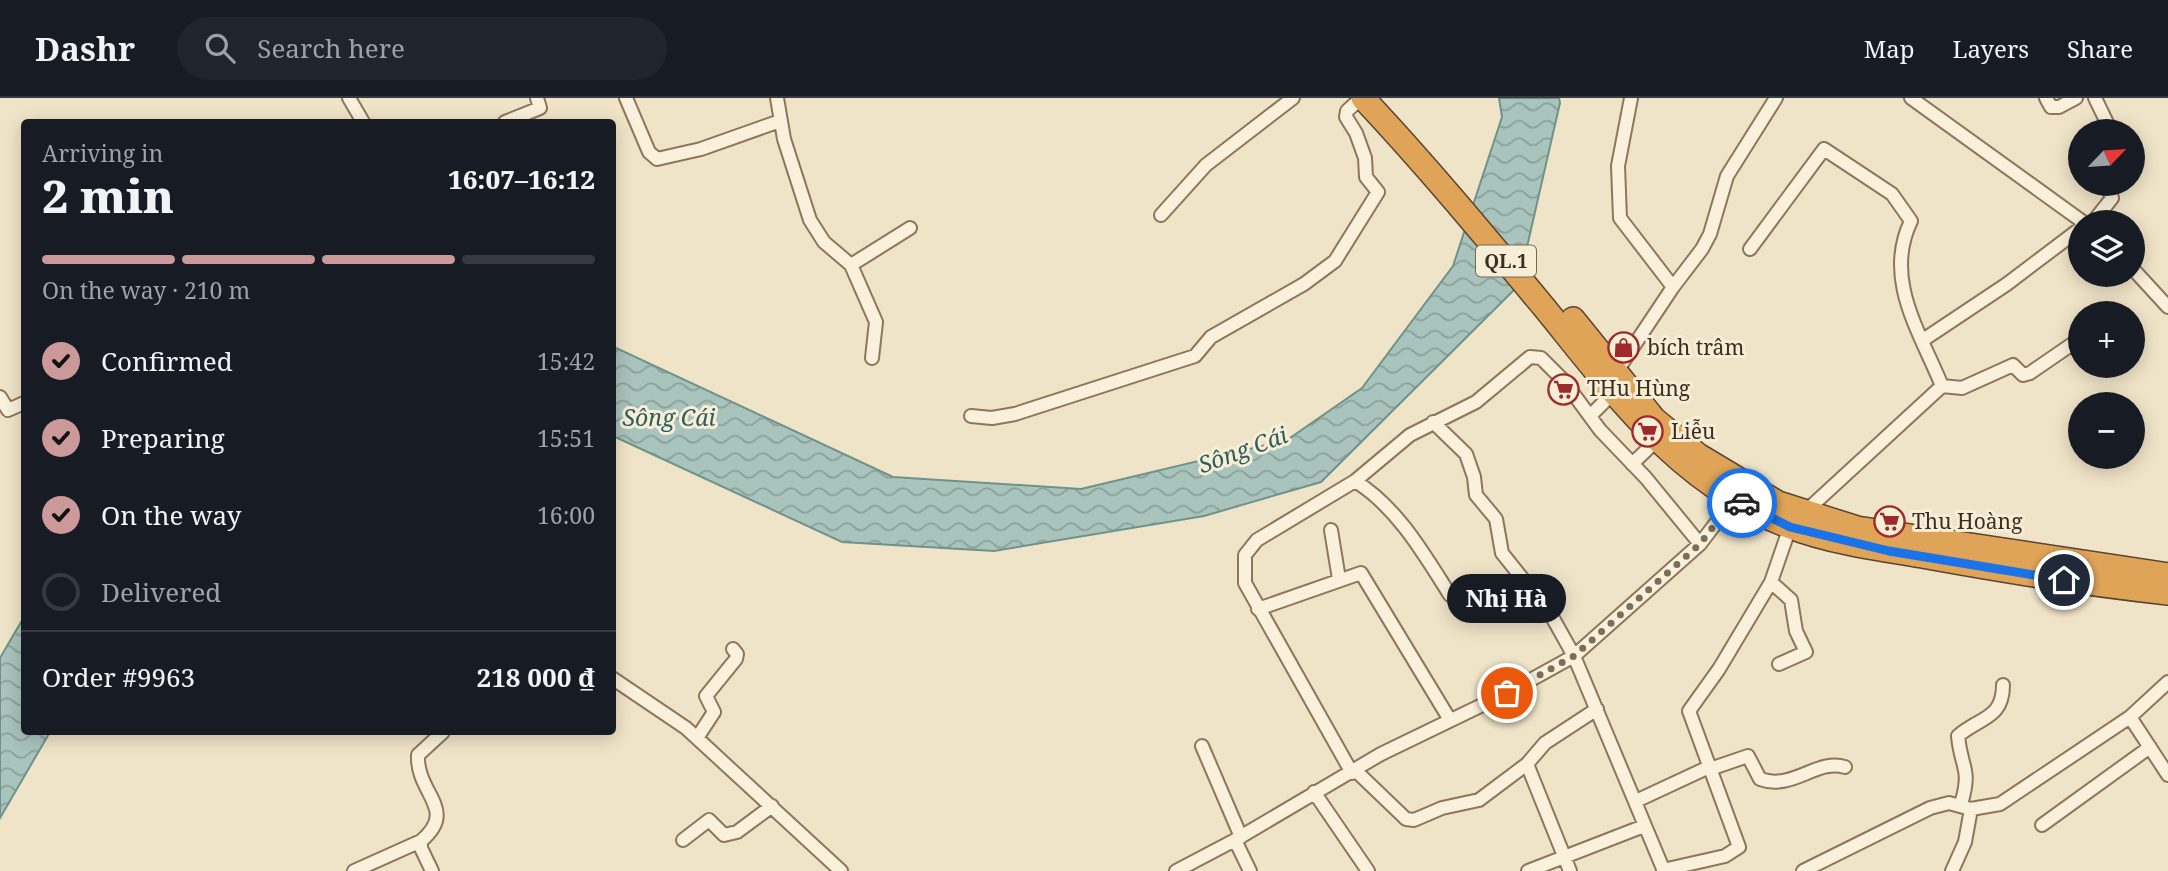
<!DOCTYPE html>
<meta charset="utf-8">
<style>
body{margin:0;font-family:"Noto Serif",serif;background:#20242c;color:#f1f3f6;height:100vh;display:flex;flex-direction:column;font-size:26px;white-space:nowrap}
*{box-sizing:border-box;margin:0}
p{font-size:23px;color:#9ea1a6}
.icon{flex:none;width:38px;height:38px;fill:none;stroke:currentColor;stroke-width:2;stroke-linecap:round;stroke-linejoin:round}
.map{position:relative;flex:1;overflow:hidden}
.panel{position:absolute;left:21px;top:21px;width:595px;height:616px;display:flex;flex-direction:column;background:#171b24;border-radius:7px;box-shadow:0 4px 18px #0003}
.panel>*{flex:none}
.needle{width:46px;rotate:65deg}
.tools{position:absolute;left:2068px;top:21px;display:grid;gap:14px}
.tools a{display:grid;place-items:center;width:77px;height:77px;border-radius:50%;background:#171b24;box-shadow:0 4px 18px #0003;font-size:35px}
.pin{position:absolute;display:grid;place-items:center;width:60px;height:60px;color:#fff;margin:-30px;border:4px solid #fff;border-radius:50%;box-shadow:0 2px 7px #0007}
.courier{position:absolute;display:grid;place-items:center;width:70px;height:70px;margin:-35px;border:5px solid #1a73e8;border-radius:50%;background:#fff;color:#222;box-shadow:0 2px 9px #0007}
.bubble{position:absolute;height:49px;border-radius:24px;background:#171b24;box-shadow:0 4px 18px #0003;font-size:23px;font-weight:800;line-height:49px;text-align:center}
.overview em{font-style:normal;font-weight:800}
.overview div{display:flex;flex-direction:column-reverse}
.overview{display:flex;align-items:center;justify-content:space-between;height:119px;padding:0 21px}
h1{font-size:46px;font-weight:800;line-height:52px}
.bar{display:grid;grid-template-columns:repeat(4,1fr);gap:10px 7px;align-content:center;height:84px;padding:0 21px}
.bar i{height:9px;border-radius:5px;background:#363941}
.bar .on{background:#cc999b}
.bar p{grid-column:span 4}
.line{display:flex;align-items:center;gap:18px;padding:0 21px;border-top:2px solid #363941}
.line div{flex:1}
ol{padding:0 21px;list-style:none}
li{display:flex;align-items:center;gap:21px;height:77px}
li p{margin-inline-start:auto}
li .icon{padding:7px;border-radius:50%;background:#cc999b;color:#111;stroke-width:4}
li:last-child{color:#9ea1a6}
li i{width:38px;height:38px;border:4px solid #363941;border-radius:50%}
header{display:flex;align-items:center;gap:42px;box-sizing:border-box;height:98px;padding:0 35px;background:#171b24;border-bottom:2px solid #363941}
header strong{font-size:33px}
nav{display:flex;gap:38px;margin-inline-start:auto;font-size:24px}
.search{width:490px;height:63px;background:#20242c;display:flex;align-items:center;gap:18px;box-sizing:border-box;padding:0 24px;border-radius:38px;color:#9ea1a6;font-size:26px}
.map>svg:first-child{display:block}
.water{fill:url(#water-waves);stroke:#6f938a;stroke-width:2}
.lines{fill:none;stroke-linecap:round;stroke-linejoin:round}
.street-casing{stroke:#8d765c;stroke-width:16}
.highway-casing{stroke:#5b4430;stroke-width:26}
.street{stroke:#faf1dc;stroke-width:12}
.highway{stroke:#e0a458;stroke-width:23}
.done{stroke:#7c6e5b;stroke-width:7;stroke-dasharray:0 12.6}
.route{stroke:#1a73e8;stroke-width:9}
.labels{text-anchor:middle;stroke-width:6;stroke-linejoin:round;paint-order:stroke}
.shield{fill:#f7eed8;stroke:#756857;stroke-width:2}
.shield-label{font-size:19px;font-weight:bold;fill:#3d2e20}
.poi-label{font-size:21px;fill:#3d2e20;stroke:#f7eed8;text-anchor:start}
.water-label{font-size:23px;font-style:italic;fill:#2f5d5a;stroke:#f7eed8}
</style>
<header>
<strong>Dashr</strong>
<div class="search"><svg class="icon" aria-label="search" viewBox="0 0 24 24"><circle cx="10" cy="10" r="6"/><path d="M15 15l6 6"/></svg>Search here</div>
<nav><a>Map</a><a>Layers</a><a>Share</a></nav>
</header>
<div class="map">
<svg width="2168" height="773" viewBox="0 0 2168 773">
<defs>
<pattern id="water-waves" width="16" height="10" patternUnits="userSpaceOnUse" patternTransform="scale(1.75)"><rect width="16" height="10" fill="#a9c4bc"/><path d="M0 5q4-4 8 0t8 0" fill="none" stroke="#8ba098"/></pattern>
</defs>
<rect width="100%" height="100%" fill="#f0e4c8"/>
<!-- water -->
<path class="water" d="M1499 0H1559L1560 5 1518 188 1321 384 1204 418 994 453 842 444 613 338 612 248 893 379 1081 391 1287 342 1362 290 1453 168 1502 19Z
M24 519V634H50L0 720V560Z"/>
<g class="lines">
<defs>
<path id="street" d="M349 0 363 24
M626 0 649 54 657 61 701 51 780 23
M777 0 784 41 810 122 824 144 851 167 876 224 872 260
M1631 0 1618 68 1620 120 1673 189
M1911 0 2083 124
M2046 0 2051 9H2059L2076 0
M2095 0 2111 33
M505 24 540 10 537 0
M1161 117 1206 67 1293 0
M2093 124 2112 100 2106 86
M1750 151 1824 51 1892 96 1911 123C1883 181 1920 234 1942 288L1805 414
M851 167 910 130
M2133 171 2168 209
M1923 242 2007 186 2081 130
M1617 273 1673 189 1702 151 1710 136 1727 78 1776 0
M1942 288 1962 290 2013 267 2023 277 2030 275 2081 240
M0 299 8 312 24 305
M971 318 992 320 1015 316 1195 258 1211 239 1304 186 1335 163 1378 94 1366 79 1365 60 1356 35 1346 19 1347 13 1361 0
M1590 318 1612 296
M1433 324 1466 356 1474 379 1476 397 1496 421 1502 455 1550 515 1574 558 1664 773
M1632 366 1656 343
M1355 383C1397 409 1424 456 1450 497
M1331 432 1339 481
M1771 484 1791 502 1796 533 1806 554 1779 566
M1258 511 1361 475 1450 622
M612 580 686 630 841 773
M2130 619 2168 677
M697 640 714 614 706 598 736 561 737 556 733 551
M1202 648 1241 739
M1527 666 1570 773
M1710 671 1748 658 1760 681C1793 693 1817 660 1845 669
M1356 673 1406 721 1414 722 1442 710 1479 702 1527 666 1545 645 1597 611
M1352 675 1245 485V457L1257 442 1355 383 1410 337 1476 304 1530 259 1541 260 1564 283 1600 332 1646 380 1700 446
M1314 694 1368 773
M1636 703 1709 669
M1961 706C1972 670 1961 671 1958 638 1980 619 2003 621 2003 587
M2042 727 2150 649
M683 742 709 722 724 737 737 734 772 708
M1235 742 1250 773
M1663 772 1725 758 1739 749 1689 613 1719 571 1771 484 1790 429
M354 773 421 743
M432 773 421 750V743C459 711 416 696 418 657L443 634
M1176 773 1235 742 1381 656 1507 595 1574 558 1700 446 1735 400
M1528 773 1644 728
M1803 773 1930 710 1949 705 1971 711 2000 706 2130 619 2168 584
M1952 773 1965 744 1971 711"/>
<path id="highway" d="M1363 0C1426 67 1484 137 1543 208 1614 295 1678 386 1788 428 1829 444 1878 451 1922 458 2004 473 2085 486 2168 495
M1573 221 1654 321 1698 357 1778 405 1857 430 2168 477"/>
</defs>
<!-- street casing -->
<use href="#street" class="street-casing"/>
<!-- highway casing -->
<use href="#highway" class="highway-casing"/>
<!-- street -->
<use href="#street" class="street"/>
<!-- highway -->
<use href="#highway" class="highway"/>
</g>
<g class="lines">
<!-- done -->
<path class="done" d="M1507 595 1574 558 1700 446 1735 400 1742 405"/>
<!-- route -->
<path class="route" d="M1742 405 1790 429 1889 453 2064 482"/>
</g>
<!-- icons -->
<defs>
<symbol id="shop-ring" viewBox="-11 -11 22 22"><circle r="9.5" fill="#f7eed8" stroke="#9e2a2b" stroke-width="1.5"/><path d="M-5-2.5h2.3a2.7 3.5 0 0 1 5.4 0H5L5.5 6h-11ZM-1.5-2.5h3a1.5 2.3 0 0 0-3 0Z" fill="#9e2a2b"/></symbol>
<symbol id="supermarket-ring" viewBox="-11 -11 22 22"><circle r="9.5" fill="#f7eed8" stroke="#9e2a2b" stroke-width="1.5"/><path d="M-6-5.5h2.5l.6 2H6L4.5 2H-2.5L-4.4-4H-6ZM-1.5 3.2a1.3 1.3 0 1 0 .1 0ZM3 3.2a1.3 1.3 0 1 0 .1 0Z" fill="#9e2a2b"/></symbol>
</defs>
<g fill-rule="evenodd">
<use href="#shop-ring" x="1606" y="232" width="35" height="35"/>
<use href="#supermarket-ring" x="1546" y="274" width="35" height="35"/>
<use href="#supermarket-ring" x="1630" y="316" width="35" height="35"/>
<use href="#supermarket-ring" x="1872" y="406" width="35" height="35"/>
</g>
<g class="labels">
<!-- shield labels -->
<rect class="shield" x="1476" y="147.5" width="60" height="31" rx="5"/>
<g class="shield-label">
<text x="1506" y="170">QL.1</text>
</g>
<!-- poi labels -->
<g class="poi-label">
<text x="1647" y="257">bích trâm</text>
<text x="1587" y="298">THu Hùng</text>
<text x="1671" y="341">Liễu</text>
<text x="1912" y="431">Thu Hoàng</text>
</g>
<!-- water labels -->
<g class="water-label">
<text x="669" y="328">Sông Cái</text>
<text transform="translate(1243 352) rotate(-20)" y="8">Sông Cái</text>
</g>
</g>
</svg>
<div class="tools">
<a><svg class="needle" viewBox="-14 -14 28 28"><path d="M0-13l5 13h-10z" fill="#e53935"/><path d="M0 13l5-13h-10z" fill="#9ea1a6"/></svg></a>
<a><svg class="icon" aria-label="layers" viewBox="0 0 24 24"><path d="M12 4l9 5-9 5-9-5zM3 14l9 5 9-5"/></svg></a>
<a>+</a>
<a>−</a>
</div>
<div class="pin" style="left:1507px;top:595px;background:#ea580c"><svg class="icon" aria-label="bag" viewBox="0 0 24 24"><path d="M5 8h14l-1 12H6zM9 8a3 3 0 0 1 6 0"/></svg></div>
<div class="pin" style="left:2064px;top:482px;background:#1f2937"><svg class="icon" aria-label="home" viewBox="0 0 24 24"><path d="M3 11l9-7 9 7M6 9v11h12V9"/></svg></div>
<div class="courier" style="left:1742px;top:405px"><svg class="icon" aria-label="car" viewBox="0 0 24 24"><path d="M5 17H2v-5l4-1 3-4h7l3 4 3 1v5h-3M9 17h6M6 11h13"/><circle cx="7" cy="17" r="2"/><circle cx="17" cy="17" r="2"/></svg></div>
<div class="bubble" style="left:1447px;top:476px;width:119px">Nhị Hà</div>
<section class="panel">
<div class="overview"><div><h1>2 min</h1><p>Arriving in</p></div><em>16:07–16:12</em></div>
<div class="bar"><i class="on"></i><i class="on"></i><i class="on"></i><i></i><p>On the way · 210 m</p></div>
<ol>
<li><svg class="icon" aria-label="check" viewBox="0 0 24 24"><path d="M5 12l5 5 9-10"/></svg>Confirmed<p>15:42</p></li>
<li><svg class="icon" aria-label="check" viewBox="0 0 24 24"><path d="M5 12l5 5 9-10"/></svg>Preparing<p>15:51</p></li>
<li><svg class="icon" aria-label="check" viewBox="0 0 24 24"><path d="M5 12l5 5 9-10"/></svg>On the way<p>16:00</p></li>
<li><i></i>Delivered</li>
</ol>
<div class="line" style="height:91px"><div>Order #9963</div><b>218 000 ₫</b></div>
</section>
</div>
